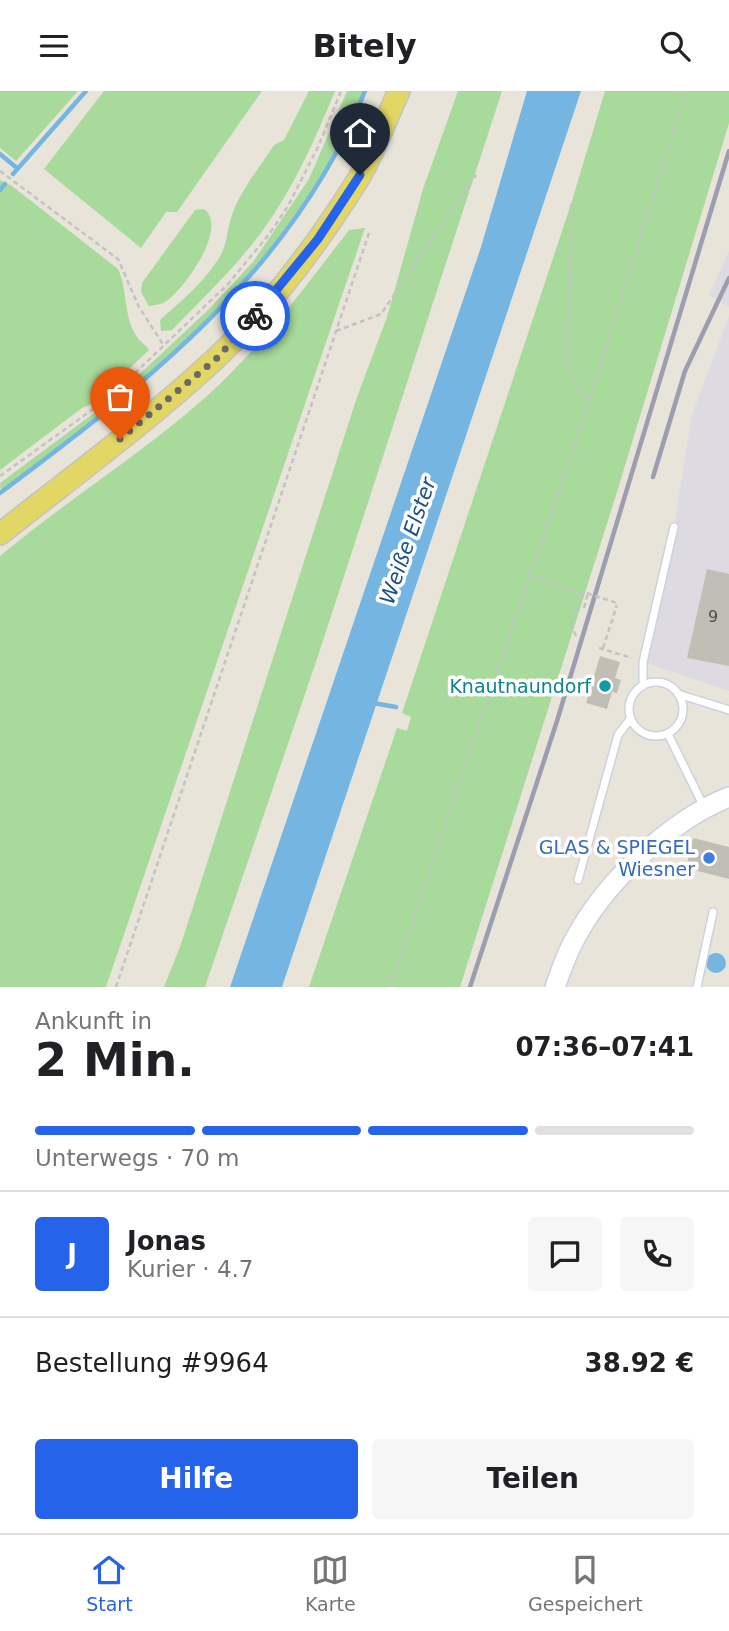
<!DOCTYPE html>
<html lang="de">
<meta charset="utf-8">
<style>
body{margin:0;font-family:"DejaVu Sans",sans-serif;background:#f6f6f6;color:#202124;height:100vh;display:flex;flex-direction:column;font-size:26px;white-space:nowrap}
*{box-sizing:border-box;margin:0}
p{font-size:23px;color:#757577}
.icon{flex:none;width:38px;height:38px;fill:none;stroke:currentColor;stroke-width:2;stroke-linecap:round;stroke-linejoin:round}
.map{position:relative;height:896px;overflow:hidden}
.drawer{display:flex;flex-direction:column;background:#fff;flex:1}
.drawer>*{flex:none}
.pin{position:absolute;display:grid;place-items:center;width:60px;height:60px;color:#fff;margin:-72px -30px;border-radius:50% 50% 50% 0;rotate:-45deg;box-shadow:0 0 7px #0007}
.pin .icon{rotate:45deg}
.courier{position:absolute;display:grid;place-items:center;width:70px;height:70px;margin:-35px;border:5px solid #2563eb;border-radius:50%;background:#fff;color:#222;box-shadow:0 2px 9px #0007}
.headline em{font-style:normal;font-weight:600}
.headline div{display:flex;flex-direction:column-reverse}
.headline{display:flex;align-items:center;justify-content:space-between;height:119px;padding:0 35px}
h1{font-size:46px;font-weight:600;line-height:52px}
.bar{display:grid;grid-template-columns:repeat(4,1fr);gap:10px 7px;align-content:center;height:84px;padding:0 35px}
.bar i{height:9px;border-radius:5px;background:#e0e0e0}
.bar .active{background:#2563eb}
.bar p{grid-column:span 4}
.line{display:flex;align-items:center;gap:18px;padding:0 35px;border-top:2px solid #e0e0e0}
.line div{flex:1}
.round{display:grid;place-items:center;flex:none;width:74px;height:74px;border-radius:7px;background:#f6f6f6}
.cta{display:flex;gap:14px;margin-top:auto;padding:14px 35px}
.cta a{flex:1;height:80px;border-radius:7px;background:#2563eb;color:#fff;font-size:28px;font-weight:600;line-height:80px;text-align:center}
.cta a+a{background:#f6f6f6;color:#202124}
header{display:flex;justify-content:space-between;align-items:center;height:91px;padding:0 35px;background:#fff;font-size:32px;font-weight:600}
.menu{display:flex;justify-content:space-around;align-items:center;height:98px;border-top:2px solid #e0e0e0;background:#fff;font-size:19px;color:#757577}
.menu a{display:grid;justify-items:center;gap:4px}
.menu .active{color:#2563eb}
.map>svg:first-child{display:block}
.industrial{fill:#dddae1}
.green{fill:#a7da9b}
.water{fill:#75b5e2}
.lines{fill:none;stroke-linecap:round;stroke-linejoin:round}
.stream{stroke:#75b5e2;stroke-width:4.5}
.building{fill:#c1beb5}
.service-casing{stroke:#cfd0df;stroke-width:10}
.secondary-casing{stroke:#cfd0df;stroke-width:22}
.primary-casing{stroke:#c3c3c3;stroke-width:24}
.path{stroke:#c3c3c3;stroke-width:2.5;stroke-dasharray:5 3.5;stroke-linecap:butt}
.service{stroke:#fff;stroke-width:7}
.secondary{stroke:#fff;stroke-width:19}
.primary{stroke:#e2d765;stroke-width:21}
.rail{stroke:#9d9db0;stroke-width:4.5}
.path-bridge{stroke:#c3c3c3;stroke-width:2.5;stroke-dasharray:5 3.5;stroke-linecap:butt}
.done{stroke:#6b6966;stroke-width:7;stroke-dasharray:0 12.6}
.route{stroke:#2563eb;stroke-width:9}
.culture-dot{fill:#0f9aa8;stroke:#fff;stroke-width:2.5}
.shop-dot{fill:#3f7fe0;stroke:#fff;stroke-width:2.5}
.labels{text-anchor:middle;stroke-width:7;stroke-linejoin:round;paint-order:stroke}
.number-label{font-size:16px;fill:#4e4d4a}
.culture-label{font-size:19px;fill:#0d838f;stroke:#fff;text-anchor:end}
.shop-label{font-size:19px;fill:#366cbe;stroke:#fff;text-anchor:end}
.water-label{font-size:21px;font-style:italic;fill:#195289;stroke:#fff}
</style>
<header><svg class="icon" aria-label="menu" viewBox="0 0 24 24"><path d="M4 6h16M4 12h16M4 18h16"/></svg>Bitely<svg class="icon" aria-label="search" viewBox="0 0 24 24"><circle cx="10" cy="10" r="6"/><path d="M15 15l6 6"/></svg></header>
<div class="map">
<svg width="729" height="896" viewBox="0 0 729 896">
<rect width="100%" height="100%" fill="#e8e4da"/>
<!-- industrial -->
<path class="industrial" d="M729 160V216L709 204Z
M729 225V600L643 571 674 436 692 324Z"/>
<!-- green -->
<path class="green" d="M0 0H78L16 70 0 57Z
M104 0H262L177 121H166L141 157 44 78Z
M309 0H335C315 49 294 96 263 139 236 176 203 207 172 239L161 240 160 229C180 211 202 193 217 170 228 155 226 141 232 124 240 100 260 76 274 54L284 49Z
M347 0H365C296 176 148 291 1 401L0 392 113 308 208 219 253 171 309 88Z
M458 0H502L318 565 205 896H164L181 853 356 309 387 226 423 98Z
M605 0H729V32L617 401 460 896H309L397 637 407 640 411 626 402 622 571 113Z
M0 89 12 95 118 178C128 199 123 228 138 247 141 252 146 254 149 259L93 312 82 317 0 379Z
M204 118C229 136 184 199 165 211 160 214 154 214 149 215L141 201 142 192 195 119Z
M365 137 106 896H0V465C67 409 142 363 207 305 261 256 305 196 349 139Z"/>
<!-- water -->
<path class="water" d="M527 0H581L282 896H230L481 156Z
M706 872a10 10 0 1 1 20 0a10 10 0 1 1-20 0Z"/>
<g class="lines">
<!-- stream -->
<path class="stream" d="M0 63 17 77
M13 83 86 0
M0 99 5 93
M0 402C147 292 295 177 365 0
M373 612 396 616"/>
</g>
<!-- building -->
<path class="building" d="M707 478 729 483V575L687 567Z
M600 565 620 571 615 587 621 589 617 602 612 601 607 618 586 612Z
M693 747 729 756V788L686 777Z"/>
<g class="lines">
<defs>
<path id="service" d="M629 618a27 27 0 1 1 54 0a27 27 0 1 1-54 0Z
M643 595V571L674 436
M678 603 729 619
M668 643 704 716
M578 789 618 644 631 627
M697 896 713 821"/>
<path id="secondary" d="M555 896C561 880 567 861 576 846 606 790 671 729 729 706"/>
<path id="primary" d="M0 443C72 386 147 331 214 269 270 217 319 151 359 87 375 60 386 28 399 0"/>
</defs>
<!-- service casing -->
<use href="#service" class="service-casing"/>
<!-- secondary casing -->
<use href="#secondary" class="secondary-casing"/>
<!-- primary casing -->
<use href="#primary" class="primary-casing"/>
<!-- path -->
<path class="path" d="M0 80 118 168 139 216 164 255
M571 113 568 278 588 314
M336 240 381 223 476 84
M0 385 110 306 228 193 270 142 288 115 318 56 341 0
M530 484 587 505 584 517
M576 545 572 535 581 505
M599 557 632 567
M603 557 616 517
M116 896 370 139
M390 896 588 314 686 0"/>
<!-- service -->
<use href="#service" class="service"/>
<!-- secondary -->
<use href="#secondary" class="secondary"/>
<!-- primary -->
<use href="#primary" class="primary"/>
<!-- rail -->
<path class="rail" d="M653 386 685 280 729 187
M470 896 557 630 729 60"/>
<!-- path-bridge -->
<path class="path-bridge" d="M581 505 583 501 617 512 616 517"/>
</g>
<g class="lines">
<!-- done -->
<path class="done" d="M120 348 216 268 255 225"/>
<!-- route -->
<path class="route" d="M255 225 318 148 360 84"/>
</g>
<!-- markers -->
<circle class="culture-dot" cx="605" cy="595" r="7"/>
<circle class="shop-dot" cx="709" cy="767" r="7"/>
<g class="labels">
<!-- number labels -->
<g class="number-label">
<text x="713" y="531">9</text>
</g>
<!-- culture labels -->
<g class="culture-label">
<text x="591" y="602">Knautnaundorf</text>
</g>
<!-- shop labels -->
<g class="shop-label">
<text x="695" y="763">GLAS &amp; SPIEGEL<tspan x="695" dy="22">Wiesner</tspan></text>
</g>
<!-- water labels -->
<g class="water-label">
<text transform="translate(408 450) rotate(-71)" y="7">Weiße Elster</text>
</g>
</g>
</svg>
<div class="pin" style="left:120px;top:348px;background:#ea580c"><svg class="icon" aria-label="bag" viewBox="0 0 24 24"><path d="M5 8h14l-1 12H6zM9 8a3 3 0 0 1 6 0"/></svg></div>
<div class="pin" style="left:360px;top:84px;background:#1f2937"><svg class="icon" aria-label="home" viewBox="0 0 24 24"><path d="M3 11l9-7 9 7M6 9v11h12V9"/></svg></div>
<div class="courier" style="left:255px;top:225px"><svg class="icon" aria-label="bike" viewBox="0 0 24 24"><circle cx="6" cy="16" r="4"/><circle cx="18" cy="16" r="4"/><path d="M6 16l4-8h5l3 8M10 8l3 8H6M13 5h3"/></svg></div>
</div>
<section class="drawer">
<div class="headline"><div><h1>2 Min.</h1><p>Ankunft in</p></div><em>07:36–07:41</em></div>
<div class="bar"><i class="active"></i><i class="active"></i><i class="active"></i><i></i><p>Unterwegs · 70 m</p></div>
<div class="line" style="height:126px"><b class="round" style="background:#2563eb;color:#fff">J</b><div><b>Jonas</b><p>Kurier · 4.7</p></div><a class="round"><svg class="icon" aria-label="chat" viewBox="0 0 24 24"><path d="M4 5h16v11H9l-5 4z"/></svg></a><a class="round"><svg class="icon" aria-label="phone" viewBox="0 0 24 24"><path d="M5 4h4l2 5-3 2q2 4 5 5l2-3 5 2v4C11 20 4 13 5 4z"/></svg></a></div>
<div class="line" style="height:91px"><div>Bestellung #9964</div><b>38.92 €</b></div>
<div class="cta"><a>Hilfe</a><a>Teilen</a></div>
</section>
<nav class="menu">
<a class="active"><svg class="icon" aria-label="home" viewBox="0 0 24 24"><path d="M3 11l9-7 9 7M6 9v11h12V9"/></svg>Start</a>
<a><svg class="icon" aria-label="map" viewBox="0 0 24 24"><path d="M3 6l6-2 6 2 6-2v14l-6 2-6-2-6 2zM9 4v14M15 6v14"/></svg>Karte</a>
<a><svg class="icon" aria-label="saved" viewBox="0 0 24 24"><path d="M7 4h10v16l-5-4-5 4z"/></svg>Gespeichert</a>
</nav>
